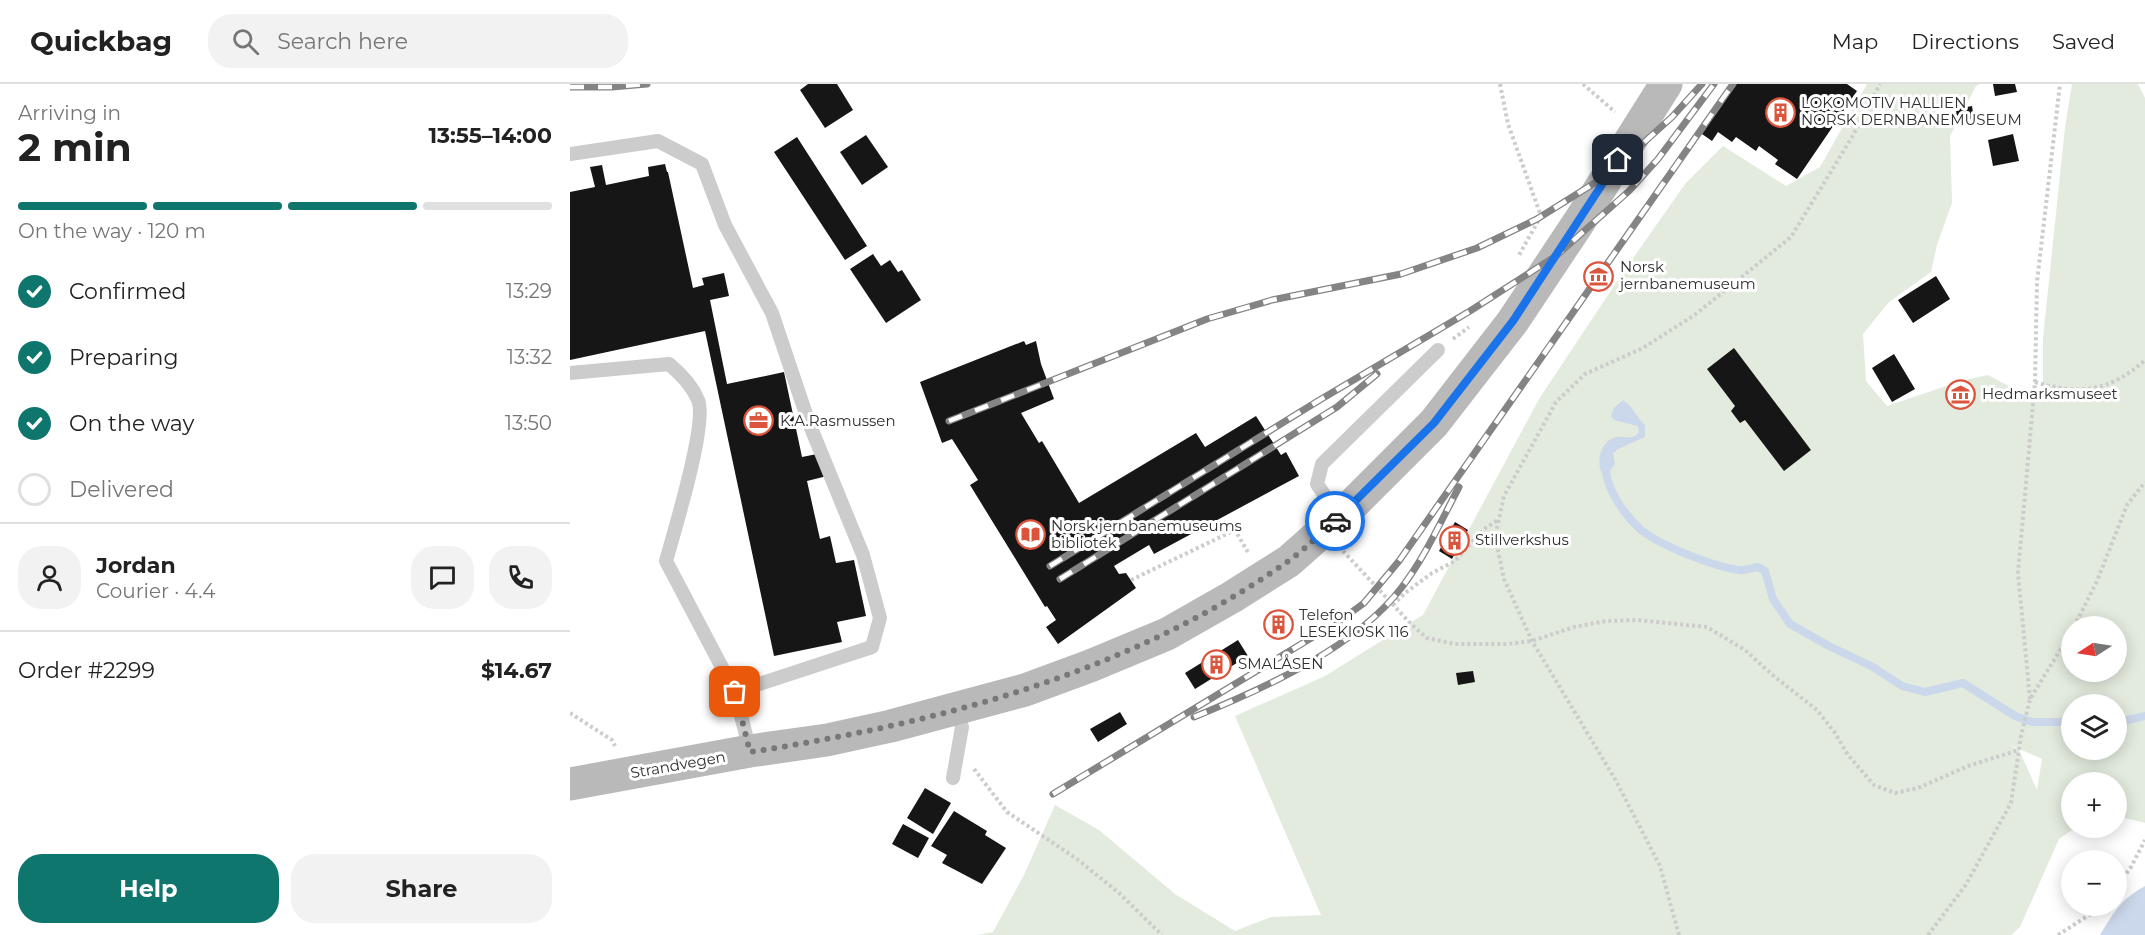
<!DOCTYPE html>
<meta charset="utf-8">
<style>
body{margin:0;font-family:Montserrat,sans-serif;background:#f2f2f2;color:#222;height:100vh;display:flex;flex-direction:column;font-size:22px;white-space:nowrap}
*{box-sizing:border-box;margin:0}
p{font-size:20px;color:#767676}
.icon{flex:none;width:33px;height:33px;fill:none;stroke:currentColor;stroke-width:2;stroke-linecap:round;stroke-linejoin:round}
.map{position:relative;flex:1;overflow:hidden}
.details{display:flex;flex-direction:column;background:#fff;width:570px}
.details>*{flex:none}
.needle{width:39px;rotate:258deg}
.fabs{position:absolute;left:1491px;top:532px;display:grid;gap:12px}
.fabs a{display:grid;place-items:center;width:66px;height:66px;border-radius:50%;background:#fff;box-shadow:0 3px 15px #0003;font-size:30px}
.pin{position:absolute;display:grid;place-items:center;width:51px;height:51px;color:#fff;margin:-26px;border-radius:12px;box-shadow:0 3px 9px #0006}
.courier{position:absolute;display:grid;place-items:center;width:60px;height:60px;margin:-30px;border:4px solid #1a73e8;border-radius:50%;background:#fff;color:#222;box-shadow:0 2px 8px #0007}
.head em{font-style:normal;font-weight:700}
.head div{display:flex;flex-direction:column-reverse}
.head{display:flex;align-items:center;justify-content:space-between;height:102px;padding:0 18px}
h1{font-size:39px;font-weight:700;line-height:45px}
.bar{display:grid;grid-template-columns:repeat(4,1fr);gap:9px 6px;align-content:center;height:72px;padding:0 18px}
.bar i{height:8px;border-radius:4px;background:#e0e0e0}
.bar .current{background:#0f766e}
.bar p{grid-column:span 4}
.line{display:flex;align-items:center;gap:15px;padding:0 18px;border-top:2px solid #e0e0e0}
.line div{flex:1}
.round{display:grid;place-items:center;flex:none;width:63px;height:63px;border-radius:24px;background:#f2f2f2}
ol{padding:0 18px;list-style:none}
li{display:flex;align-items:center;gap:18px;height:66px}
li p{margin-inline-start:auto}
li .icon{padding:6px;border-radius:50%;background:#0f766e;color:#fff;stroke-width:4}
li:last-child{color:#767676}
li i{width:33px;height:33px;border:3px solid #e0e0e0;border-radius:50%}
.cta{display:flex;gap:12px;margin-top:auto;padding:12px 18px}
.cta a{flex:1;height:69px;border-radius:24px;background:#0f766e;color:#fff;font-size:24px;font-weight:700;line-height:69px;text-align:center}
.cta a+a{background:#f2f2f2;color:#222}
header{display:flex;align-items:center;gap:36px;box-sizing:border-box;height:84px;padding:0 30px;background:#fff;border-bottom:2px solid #e0e0e0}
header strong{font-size:28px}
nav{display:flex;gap:33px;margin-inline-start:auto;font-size:21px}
.search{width:420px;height:54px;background:#f2f2f2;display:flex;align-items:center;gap:15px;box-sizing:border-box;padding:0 21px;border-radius:24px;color:#767676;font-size:22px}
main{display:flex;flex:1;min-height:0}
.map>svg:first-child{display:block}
.green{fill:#e2ebdd;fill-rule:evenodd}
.water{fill:#cbd7ea}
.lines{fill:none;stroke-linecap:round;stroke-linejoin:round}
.stream{stroke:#cbd7ea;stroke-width:8}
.building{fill:#161616}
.path{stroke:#ccc;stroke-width:4;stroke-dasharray:3 3;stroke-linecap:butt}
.lane{stroke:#ccc;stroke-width:14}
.secondary{stroke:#b9b9b9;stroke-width:33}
.rail-casing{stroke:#848484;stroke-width:7}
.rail{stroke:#fff;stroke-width:4.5;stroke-dasharray:14;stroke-linecap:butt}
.done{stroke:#787878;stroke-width:6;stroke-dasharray:0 10.8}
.route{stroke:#1a73e8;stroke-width:8}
.labels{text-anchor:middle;stroke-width:6;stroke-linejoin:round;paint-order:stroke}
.poi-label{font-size:15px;fill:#2f2f2f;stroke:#fff;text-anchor:start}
.street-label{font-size:15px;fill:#2f2f2f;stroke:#fff}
</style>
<header>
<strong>Quickbag</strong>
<div class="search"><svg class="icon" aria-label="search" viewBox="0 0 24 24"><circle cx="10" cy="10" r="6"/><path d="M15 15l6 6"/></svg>Search here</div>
<nav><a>Map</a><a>Directions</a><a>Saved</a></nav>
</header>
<main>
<section class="details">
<div class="head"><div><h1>2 min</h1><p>Arriving in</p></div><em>13:55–14:00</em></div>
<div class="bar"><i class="current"></i><i class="current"></i><i class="current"></i><i></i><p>On the way · 120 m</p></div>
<ol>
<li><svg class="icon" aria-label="check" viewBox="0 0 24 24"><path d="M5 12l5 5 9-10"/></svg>Confirmed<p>13:29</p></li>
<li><svg class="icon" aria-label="check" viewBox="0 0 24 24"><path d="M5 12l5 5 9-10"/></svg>Preparing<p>13:32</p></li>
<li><svg class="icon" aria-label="check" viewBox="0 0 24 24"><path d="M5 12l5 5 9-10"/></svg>On the way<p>13:50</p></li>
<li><i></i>Delivered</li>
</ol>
<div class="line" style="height:108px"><a class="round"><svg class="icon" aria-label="person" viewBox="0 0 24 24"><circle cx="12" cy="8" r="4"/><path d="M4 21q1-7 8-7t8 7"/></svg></a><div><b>Jordan</b><p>Courier · 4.4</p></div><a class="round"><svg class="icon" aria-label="chat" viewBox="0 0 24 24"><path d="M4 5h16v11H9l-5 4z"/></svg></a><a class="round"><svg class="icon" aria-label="phone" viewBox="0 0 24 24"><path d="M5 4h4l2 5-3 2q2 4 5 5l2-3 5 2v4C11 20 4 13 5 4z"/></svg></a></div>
<div class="line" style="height:78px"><div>Order #2299</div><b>$14.67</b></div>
<div class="cta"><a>Help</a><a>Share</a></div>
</section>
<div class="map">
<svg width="1575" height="851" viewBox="0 0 1575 851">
<rect width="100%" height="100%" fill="#fff"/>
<!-- green -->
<path class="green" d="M1297 0H1410L1406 2 1380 52 1382 119 1367 161 1361 188 1319 218 1293 250 1296 297 1317 322 1391 297 1418 291 1450 308 1473 313V254L1495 43 1502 0H1568L1575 14V739L1547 732 1546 699H1502V744H1505L1489 755 1450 843 1441 851H407L423 848 454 791 485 721 529 746 605 810 665 847 701 833 751 831 665 632 755 592 853 531 969 315 1052 190 1115 100 1153 62 1216 102 1250 83ZM1502 543H1546V588H1502ZM1502 621H1546V666H1502ZM1438 660 1472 675 1467 706 1449 666Z"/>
<!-- water -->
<path class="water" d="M1053 316C1063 322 1066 333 1075 341V353L1048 365 1043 370 1045 380 1037 390 1036 395C1025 384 1028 361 1043 354 1053 350 1062 358 1069 348L1068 342 1044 336 1041 332 1044 324Z
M1575 802V851H1530C1544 828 1551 815 1575 802Z"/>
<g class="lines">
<!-- stream -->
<path class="stream" d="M1036 385C1036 405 1055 431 1070 445 1089 461 1144 483 1170 486 1175 487 1182 484 1188 483L1195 487 1203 515 1220 540 1259 562 1303 583 1332 602 1355 608 1393 599 1445 632 1462 638H1502
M1546 639 1575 632"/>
</g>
<!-- building -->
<path class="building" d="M238 0H267L283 26 255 44 230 6Z
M1166 0H1277L1287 7 1227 95 1205 80 1208 76 1189 62 1186 67 1166 53 1162 58 1148 48 1142 57 1132 50Z
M1423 0H1445L1447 8 1425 12Z
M1402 22 1404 35 1387 36 1386 25Z
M1443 50 1449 77 1423 82 1418 56Z
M296 51 318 83 292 101 270 68Z
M227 53 297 162 275 176 204 68Z
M95 80 97 88H98L123 204 134 201 132 194 154 189 159 212 140 216 157 300 214 288 232 373 252 369 257 392 237 397 250 455 260 452 266 479 284 476 296 532 267 538 272 558 204 572 135 247 0 276V108L25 103 20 83 32 81 36 101 79 92 78 83Z
M303 170 311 182 320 176 328 188 332 186 351 216 316 239 280 185Z
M1366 192 1380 215 1343 239 1328 216Z
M454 257 456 261 466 257 471 280 484 315 451 329 469 359 472 357 509 419 626 349 635 363 686 332 711 371 716 368 729 392 584 470 579 461 544 482 549 490 556 489 566 504 488 560 476 543 486 536 477 522 475 523 400 401 408 396 382 355 372 359 350 298Z
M1164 264 1241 366 1214 387 1175 336 1170 339 1161 327 1165 322 1137 285Z
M1324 270 1345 305 1322 318 1302 284Z
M885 438 898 446 882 475 869 467Z
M668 556 678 572 625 605 615 589Z
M903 587 905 598 888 601 886 589Z
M550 628 557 640 528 658 520 645Z
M355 704 381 719 363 750 337 734Z
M384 727 417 747 415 751 436 764 412 800 372 779 377 771 361 762Z
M333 740 359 754 348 774 322 760Z"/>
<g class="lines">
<!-- path -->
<path class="path" d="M930 0 938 40 971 132 949 171
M1013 0 1045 28
M883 255 899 243
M1465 298C1508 311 1540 308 1575 276
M773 467 841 540 857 554 885 560H937L962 557 1004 543 1036 537 1067 536 1137 543 1175 566 1205 593 1247 626 1265 649 1278 671 1304 701 1325 709 1348 704 1398 682 1449 666
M561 496 665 446 679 470
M823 521 835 509 862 489 885 477 914 445 928 436
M1504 543 1527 497 1557 421 1575 398
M1460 615 1448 489 1465 298 1467 198 1490 0
M0 629 42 656 45 662
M404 685 437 728 507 775 549 809 592 851
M1546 804 1561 783 1575 756
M1109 851 1090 782 1045 695 962 557 934 495 925 453 934 412 986 318 1015 290 1073 264 1126 230 1221 153 1282 53 1310 0
M1358 851 1395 802 1441 719 1451 652 1460 615 1502 547
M1488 851 1533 822"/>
<!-- lane -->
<path class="lane" d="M0 70 88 57 132 80 155 141 202 229 239 339 293 471 310 534 302 563 165 608
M0 289 99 280C111 290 122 301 128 316 138 338 104 448 96 477L165 608 180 667
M769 433 747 400 752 380 868 266
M383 694 392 643 387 625"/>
<!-- secondary -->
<path class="secondary" d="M0 700 180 667 257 656 321 642 455 606 520 582 597 550 662 513 719 477 781 422 864 339 943 237 1009 138 1096 0"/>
<defs>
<path id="rail" d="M0 3H42L77 0
M379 337 637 235 702 216 831 190 907 164 967 135 1039 90 1102 33 1132 0
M480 482 748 317 900 227 986 172 1059 107 1088 75 1144 0
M490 495 767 323 807 290
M624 633C693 605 787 563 832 503 855 473 871 437 889 403
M483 710 771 536 794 519 829 477 1163 0"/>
</defs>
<!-- rail casing -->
<use href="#rail" class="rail-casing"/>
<!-- rail -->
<use href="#rail" class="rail"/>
</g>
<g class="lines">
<!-- done -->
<path class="done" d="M165 608 180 668C369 639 559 589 717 478 734 466 749 451 765 437"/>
<!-- route -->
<path class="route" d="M765 437 864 339 943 237 1048 76"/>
</g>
<!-- icons -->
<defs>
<symbol id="building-ring" viewBox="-11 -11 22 22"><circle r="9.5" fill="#fff" stroke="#db543b" stroke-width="1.5"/><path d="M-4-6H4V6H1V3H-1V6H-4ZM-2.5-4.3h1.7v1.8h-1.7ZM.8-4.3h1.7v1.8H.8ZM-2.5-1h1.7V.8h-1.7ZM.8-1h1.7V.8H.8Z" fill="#db543b"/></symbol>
<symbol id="museum-ring" viewBox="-11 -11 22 22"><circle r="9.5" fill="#fff" stroke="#db543b" stroke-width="1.5"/><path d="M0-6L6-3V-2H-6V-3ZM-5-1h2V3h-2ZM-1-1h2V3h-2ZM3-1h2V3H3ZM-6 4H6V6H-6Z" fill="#db543b"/></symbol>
<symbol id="office-ring" viewBox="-11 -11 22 22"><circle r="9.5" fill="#fff" stroke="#db543b" stroke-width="1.5"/><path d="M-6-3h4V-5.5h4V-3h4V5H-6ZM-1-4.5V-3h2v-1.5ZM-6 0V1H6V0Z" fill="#db543b"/></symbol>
<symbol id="library-ring" viewBox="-11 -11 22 22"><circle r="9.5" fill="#fff" stroke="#db543b" stroke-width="1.5"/><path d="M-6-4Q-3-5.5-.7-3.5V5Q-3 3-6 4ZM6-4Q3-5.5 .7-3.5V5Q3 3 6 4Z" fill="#db543b"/></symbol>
</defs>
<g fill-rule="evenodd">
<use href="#building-ring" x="1194" y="12" width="33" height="33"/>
<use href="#museum-ring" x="1012" y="176" width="33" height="33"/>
<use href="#museum-ring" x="1374" y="294" width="33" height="33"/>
<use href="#office-ring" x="172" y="320" width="33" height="33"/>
<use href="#library-ring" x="444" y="434" width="33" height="33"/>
<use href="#building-ring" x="868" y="440" width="33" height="33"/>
<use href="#building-ring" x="692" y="524" width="33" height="33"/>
<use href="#building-ring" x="630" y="564" width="33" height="33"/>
</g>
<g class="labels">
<!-- poi labels -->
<g class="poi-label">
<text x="1231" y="24">LOKOMOTIV HALLIEN<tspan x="1231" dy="17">NORSK DERNBANEMUSEUM</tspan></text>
<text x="1050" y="188">Norsk<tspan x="1050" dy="17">jernbanemuseum</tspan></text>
<text x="1412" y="315">Hedmarksmuseet</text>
<text x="210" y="342">K.A.Rasmussen</text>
<text x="481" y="447">Norsk jernbanemuseums<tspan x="481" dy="17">bibliotek</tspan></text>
<text x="905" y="461">Stillverkshus</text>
<text x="729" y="536">Telefon<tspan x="729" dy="17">LESEKIOSK 116</tspan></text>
<text x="668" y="585">SMALÅSEN</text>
</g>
<!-- street labels -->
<g class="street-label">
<text transform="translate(108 681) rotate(-10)" y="5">Strandvegen</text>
</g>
</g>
</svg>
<div class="fabs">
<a><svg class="needle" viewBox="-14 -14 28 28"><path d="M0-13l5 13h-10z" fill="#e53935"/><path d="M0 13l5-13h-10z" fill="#767676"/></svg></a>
<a><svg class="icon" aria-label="layers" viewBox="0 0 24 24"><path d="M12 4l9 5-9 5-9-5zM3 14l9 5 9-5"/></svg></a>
<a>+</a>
<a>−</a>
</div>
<div class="pin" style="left:165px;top:608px;background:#ea580c"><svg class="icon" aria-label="bag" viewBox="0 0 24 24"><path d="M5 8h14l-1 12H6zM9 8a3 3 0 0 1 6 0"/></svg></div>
<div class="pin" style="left:1048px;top:76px;background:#1f2937"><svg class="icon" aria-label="home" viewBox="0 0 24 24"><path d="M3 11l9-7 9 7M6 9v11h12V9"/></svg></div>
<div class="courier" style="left:765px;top:437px"><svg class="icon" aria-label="car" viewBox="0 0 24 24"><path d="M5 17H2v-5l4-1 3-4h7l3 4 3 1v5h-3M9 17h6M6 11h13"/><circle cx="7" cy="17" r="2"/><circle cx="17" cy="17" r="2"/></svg></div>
</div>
</main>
